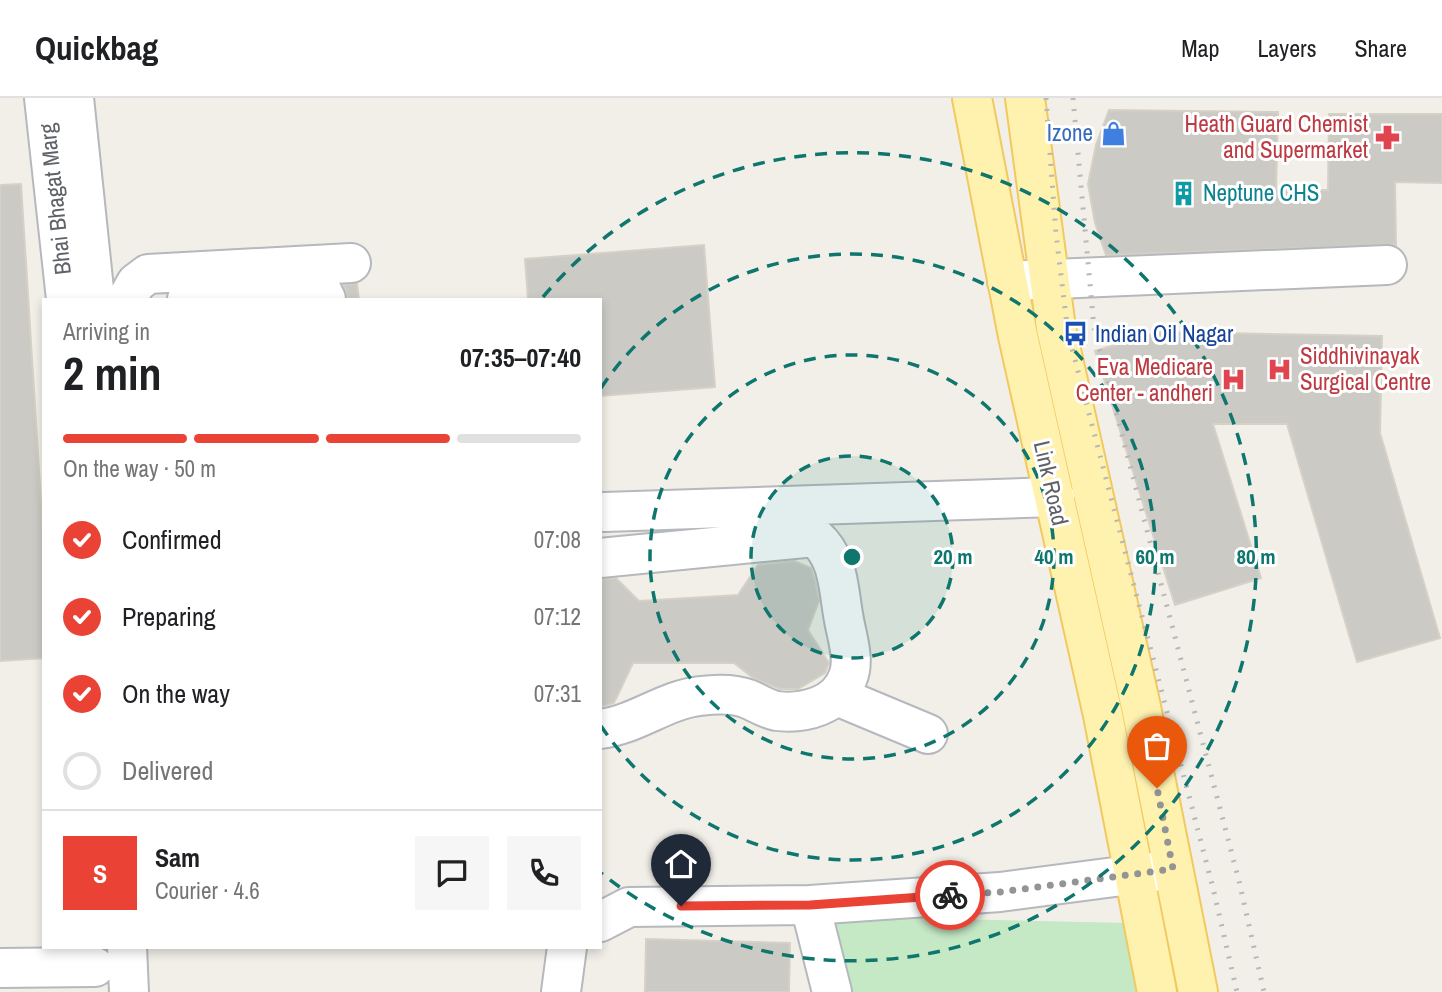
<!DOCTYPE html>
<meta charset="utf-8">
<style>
body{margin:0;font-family:"Archivo Narrow",sans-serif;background:#f6f6f6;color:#202124;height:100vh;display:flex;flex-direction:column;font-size:26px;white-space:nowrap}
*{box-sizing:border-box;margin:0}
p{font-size:23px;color:#757577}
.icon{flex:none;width:38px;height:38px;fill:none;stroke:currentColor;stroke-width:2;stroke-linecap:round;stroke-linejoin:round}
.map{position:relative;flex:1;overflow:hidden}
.sheet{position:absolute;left:42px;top:200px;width:560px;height:651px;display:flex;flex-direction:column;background:#fff;border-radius:0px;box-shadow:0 4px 10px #0003}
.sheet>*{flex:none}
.pin{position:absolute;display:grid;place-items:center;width:60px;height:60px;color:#fff;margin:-72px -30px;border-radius:50% 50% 50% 0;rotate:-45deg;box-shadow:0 0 7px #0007}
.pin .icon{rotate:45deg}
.courier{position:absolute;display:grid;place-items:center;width:70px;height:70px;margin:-35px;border:5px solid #ea4335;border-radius:50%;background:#fff;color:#222;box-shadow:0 2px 9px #0007}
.headline em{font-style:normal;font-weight:700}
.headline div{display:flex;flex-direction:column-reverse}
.headline{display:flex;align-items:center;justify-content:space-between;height:119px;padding:0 21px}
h1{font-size:46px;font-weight:700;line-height:52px}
.bar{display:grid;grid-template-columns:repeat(4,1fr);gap:10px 7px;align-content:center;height:84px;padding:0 21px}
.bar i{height:9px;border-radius:5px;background:#e0e0e0}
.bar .selected{background:#ea4335}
.bar p{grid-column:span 4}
.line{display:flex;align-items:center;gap:18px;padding:0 21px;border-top:2px solid #e0e0e0}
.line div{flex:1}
.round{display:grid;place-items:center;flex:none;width:74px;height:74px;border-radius:0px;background:#f6f6f6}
ol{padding:0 21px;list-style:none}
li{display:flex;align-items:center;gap:21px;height:77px}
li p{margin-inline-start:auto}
li .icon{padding:7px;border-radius:50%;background:#ea4335;color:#fff;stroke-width:4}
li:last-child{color:#757577}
li i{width:38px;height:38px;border:4px solid #e0e0e0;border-radius:50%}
header{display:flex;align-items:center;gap:42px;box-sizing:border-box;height:98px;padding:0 35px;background:#fff;border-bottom:2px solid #e0e0e0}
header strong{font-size:33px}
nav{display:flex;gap:38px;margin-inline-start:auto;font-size:24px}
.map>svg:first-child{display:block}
.green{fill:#c5e8c5}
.building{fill:#cccac5;stroke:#d6d1c6;stroke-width:2}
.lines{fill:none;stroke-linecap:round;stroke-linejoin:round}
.minor-casing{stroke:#b5b8bc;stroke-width:42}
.major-casing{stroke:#f2c960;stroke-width:42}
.minor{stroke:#fff;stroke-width:38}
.major{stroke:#fff2af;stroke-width:38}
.rail{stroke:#b6b7b8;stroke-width:5;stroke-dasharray:2 9;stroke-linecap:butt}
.done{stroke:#929495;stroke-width:7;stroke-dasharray:0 12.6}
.route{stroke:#ea4335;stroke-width:9}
.ring{fill:none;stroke:#0f766e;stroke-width:3.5;stroke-dasharray:12 9}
.labels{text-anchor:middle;stroke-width:6;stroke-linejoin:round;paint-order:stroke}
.health-label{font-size:23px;fill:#be3a42;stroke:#fff;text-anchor:end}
.shop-label{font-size:23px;fill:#366cbe;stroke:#fff;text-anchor:end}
.culture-label{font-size:23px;fill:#0d838f;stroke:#fff;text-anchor:start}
.street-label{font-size:23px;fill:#5f6368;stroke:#fff}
.transit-label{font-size:23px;fill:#164399;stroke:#fff;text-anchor:start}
.centre{fill:#0f766e;stroke:#fff;stroke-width:3.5}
.ring-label{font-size:21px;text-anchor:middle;font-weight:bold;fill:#0f766e;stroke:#fff;stroke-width:6;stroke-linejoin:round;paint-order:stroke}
</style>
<header>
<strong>Quickbag</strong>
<nav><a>Map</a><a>Layers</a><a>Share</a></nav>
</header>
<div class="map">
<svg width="1442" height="894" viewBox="0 0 1442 894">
<rect width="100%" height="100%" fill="#f1efe8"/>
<!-- green -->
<path class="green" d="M823 818 1128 825 1142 894H843Z"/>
<!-- building -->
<path class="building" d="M1109 12 1278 14 1276 92H1328L1329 16H1442V85L1395 84 1396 147 1106 157 1095 125 1088 86 1096 47Z
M21 86 44 451V560L0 563V87Z
M704 147 715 289 600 298V201H528L525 161Z
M357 185 359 201H348L344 187Z
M1159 234 1382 238 1380 335 1440 540 1357 564 1287 326H1213L1261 480 1175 507 1095 253Z
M794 463 811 470 815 482 819 503 808 532 829 565 825 575 798 591H780L753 580 734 565H633L614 605 600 609V482L616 480 639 503 738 497 758 467Z
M646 841 790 845 789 894H645Z"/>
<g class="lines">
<defs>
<path id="minor" d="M44 0 66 201
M74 0 95 201
M1007 183 1387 167
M127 201 136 185 148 176 351 165
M187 201 202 192 309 183 319 187 326 201
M604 414 1055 399
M600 460 815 439C840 461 838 491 844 522 847 539 855 562 848 579 838 608 804 616 777 613 766 611 758 605 748 601 733 595 716 596 700 598 664 602 636 627 600 631
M837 598 928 636
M810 807 832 894
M600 824 629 809 810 807 1000 794 1168 772
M127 849 129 894
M0 870 95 869
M561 894 567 849"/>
<path id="major" d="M972 0 1018 238 1103 617 1157 894
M1025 0 1056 230 1141 609 1198 894"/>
</defs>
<!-- minor casing -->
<use href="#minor" class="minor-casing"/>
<!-- major casing -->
<use href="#major" class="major-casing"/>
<!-- minor -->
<use href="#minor" class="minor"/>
<!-- major -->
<use href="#major" class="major"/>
<!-- rail -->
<path class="rail" d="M1046 0 1056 136 1068 235 1213 790 1237 894
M1073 0 1094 230 1239 783 1264 894"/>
</g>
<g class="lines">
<!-- done -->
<path class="done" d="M950 797 1000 794 1173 771 1157 690"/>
<!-- route -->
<path class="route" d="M681 808 810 807 950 797"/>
</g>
<!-- distance rings -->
<circle cx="852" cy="459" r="101" fill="#0f766e" fill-opacity=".12"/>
<g class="ring">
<circle cx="852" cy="459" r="101"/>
<circle cx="852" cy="459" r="202"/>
<path d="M601 290A303 303 0 1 1 601 628"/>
<path d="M543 199A404 404 0 1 1 601 775"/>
</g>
<!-- icons -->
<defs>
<symbol id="shop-bare" viewBox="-9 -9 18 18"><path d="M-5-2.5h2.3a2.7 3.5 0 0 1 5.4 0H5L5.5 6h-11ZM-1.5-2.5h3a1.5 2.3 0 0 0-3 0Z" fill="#3f7fe0" stroke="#fff" stroke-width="2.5" paint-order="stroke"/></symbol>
<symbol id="pharmacy-bare" viewBox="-9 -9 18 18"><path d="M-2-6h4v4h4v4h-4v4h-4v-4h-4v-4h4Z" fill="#e0444e" stroke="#fff" stroke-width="2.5" paint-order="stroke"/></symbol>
<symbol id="building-bare" viewBox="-9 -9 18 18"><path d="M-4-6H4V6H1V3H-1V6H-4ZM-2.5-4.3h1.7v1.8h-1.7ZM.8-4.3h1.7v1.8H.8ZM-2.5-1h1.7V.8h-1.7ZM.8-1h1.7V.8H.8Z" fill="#0f9aa8" stroke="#fff" stroke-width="2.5" paint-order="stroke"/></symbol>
<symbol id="bus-bare" viewBox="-9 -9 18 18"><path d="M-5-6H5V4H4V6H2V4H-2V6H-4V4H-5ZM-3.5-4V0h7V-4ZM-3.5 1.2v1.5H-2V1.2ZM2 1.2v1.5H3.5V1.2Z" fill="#1a4fb4" stroke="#fff" stroke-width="2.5" paint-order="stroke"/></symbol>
<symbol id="hospital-bare" viewBox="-9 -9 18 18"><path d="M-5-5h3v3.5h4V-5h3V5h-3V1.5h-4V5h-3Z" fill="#e0444e" stroke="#fff" stroke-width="2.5" paint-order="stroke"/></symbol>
</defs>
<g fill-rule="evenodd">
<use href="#shop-bare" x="1096" y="18" width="35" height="35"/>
<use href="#pharmacy-bare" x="1370" y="22" width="35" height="35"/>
<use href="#building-bare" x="1166" y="78" width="35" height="35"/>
<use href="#bus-bare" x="1058" y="218" width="35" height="35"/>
<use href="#hospital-bare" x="1262" y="254" width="35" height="35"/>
<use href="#hospital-bare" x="1216" y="264" width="35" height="35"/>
</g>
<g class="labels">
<!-- health labels -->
<g class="health-label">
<text x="1368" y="34">Heath Guard Chemist<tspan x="1368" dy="26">and Supermarket</tspan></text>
<text x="1300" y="266" text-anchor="start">Siddhivinayak<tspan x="1300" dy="26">Surgical Centre</tspan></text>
<text x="1213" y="277">Eva Medicare<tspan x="1213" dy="26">Center - andheri</tspan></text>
</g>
<!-- shop labels -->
<g class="shop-label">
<text x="1093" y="43">Izone</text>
</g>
<!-- culture labels -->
<g class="culture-label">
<text x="1203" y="103">Neptune CHS</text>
</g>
<!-- street labels -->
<g class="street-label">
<text transform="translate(55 101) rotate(-96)" y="8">Bhai Bhagat Marg</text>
<text transform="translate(1051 385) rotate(77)" y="8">Link Road</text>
</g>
<!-- transit labels -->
<g class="transit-label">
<text x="1095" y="244">Indian Oil Nagar</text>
</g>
</g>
<circle cx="852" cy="459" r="10" class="centre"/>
<g class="ring-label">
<text x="953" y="466">20 m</text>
<text x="1054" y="466">40 m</text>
<text x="1155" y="466">60 m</text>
<text x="1256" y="466">80 m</text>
</g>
</svg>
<div class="pin" style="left:1157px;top:690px;background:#ea580c"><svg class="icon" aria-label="bag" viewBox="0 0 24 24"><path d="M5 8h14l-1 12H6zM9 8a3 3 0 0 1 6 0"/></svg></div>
<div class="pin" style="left:681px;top:808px;background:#1f2937"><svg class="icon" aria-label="home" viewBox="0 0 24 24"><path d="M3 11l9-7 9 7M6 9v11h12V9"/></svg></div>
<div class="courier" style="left:950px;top:797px"><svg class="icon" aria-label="bike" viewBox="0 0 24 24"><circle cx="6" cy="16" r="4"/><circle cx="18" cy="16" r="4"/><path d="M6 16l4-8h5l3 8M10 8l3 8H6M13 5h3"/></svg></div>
<section class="sheet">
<div class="headline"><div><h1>2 min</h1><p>Arriving in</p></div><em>07:35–07:40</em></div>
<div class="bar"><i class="selected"></i><i class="selected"></i><i class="selected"></i><i></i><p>On the way · 50 m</p></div>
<ol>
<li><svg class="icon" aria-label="check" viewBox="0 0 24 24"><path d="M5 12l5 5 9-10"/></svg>Confirmed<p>07:08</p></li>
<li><svg class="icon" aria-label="check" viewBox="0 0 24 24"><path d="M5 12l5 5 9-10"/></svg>Preparing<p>07:12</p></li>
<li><svg class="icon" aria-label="check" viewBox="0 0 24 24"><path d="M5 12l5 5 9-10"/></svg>On the way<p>07:31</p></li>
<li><i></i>Delivered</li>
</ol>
<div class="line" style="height:126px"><b class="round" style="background:#ea4335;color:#fff">S</b><div><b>Sam</b><p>Courier · 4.6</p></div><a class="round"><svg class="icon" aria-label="chat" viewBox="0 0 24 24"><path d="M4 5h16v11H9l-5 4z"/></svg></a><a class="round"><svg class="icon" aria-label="phone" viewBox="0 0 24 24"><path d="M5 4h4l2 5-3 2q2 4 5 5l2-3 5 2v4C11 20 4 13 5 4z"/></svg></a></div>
</section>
</div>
